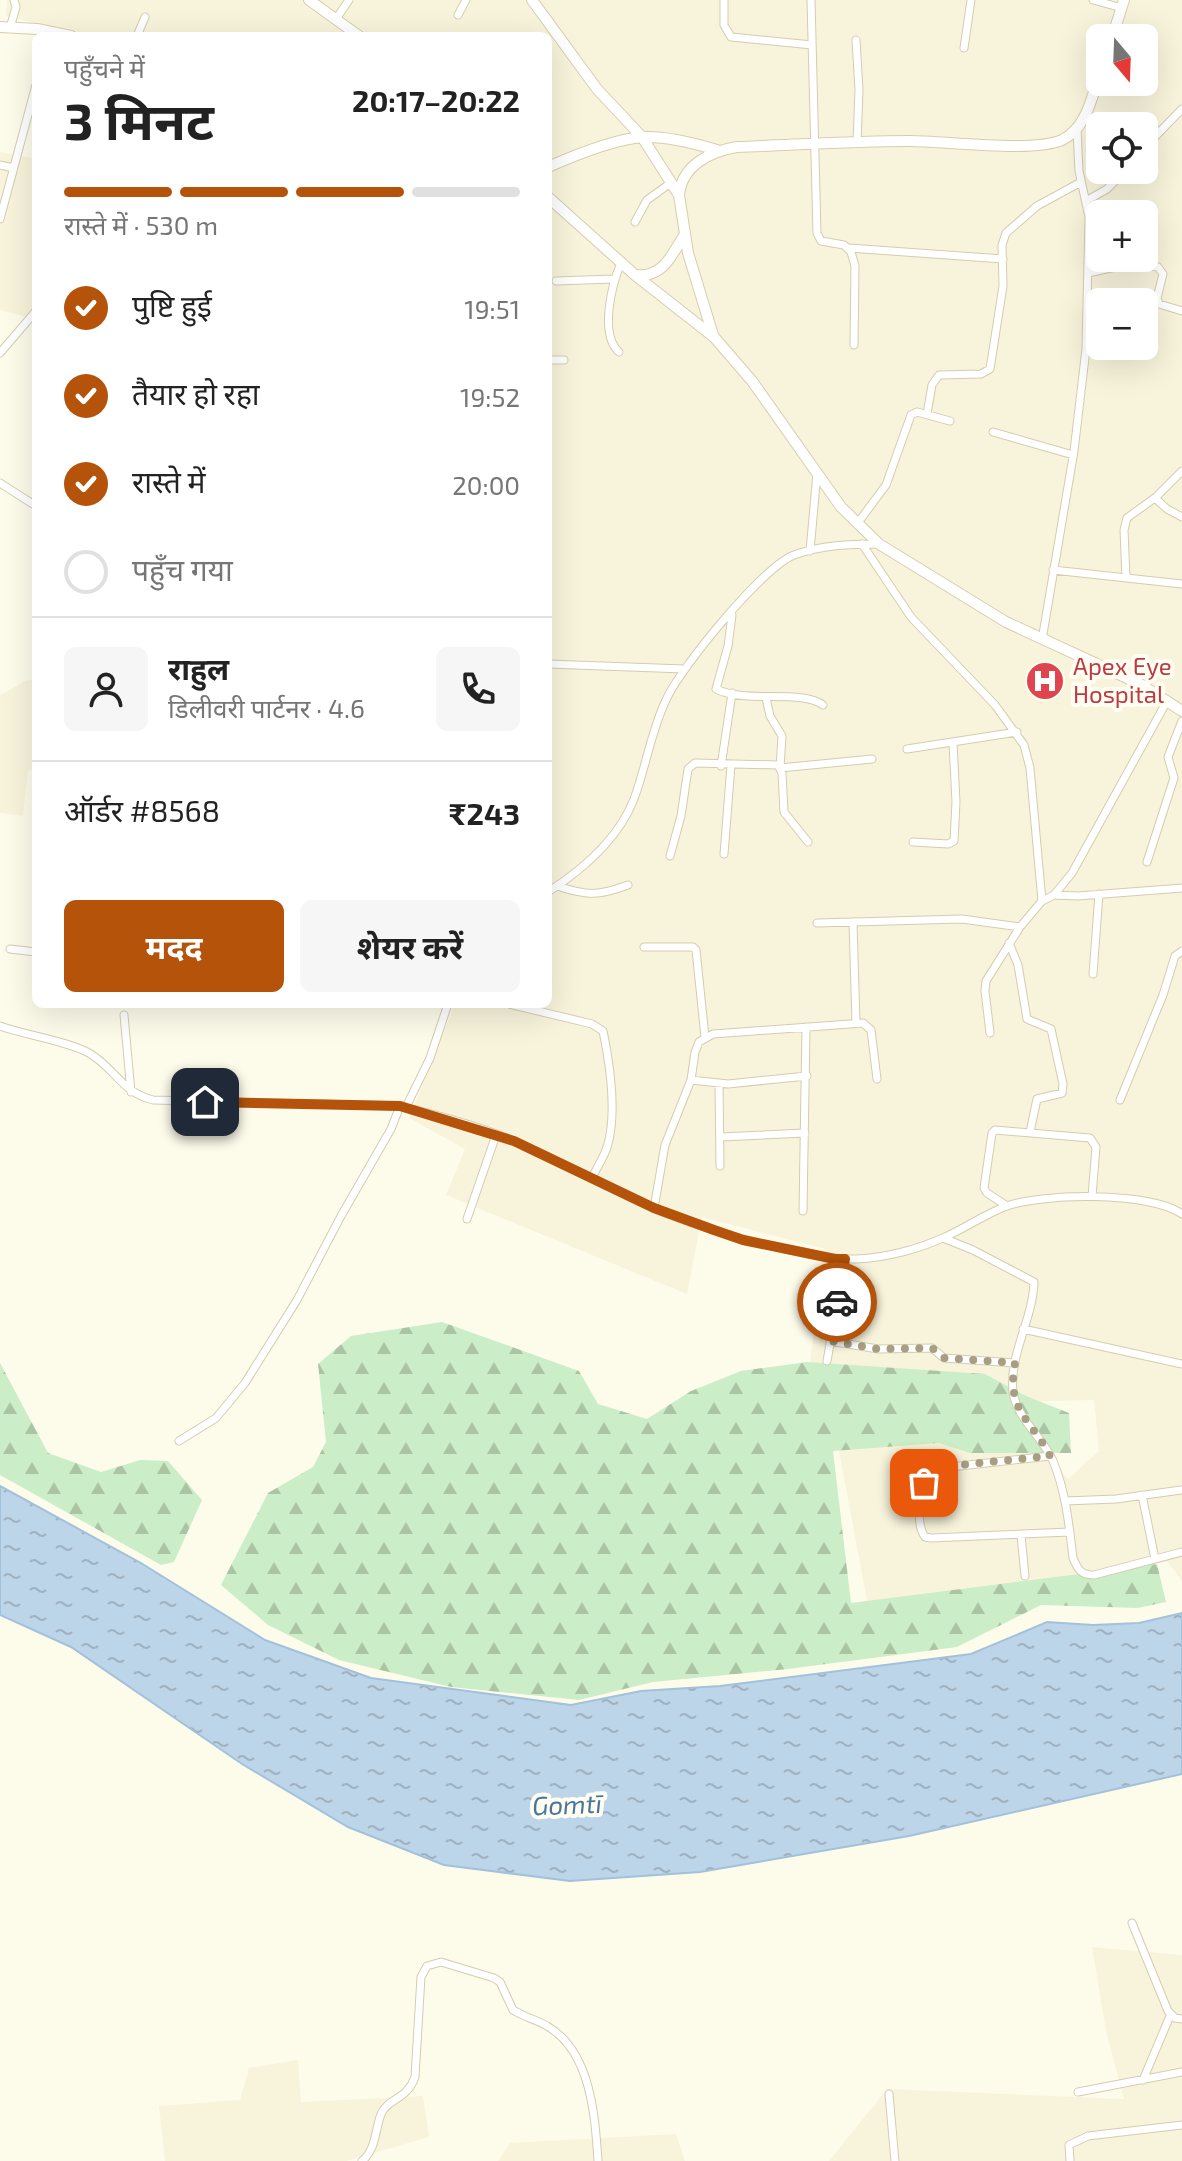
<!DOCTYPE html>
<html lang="hi">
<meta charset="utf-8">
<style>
body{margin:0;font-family:"Exo 2","Noto Sans Devanagari",sans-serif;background:#f6f6f6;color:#222;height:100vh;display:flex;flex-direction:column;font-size:30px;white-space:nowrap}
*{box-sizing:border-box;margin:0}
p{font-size:26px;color:#767676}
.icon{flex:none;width:44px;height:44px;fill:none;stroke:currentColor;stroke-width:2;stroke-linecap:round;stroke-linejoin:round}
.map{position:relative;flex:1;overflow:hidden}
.drawer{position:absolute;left:32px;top:32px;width:520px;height:976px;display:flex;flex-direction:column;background:#fff;border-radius:12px;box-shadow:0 8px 32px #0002}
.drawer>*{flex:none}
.needle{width:52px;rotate:161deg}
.fabs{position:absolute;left:1086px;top:24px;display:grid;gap:16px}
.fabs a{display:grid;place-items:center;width:72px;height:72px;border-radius:12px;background:#fff;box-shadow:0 8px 32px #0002;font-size:40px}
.pin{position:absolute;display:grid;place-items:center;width:68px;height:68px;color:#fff;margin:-34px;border-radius:16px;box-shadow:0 4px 12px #0006}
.courier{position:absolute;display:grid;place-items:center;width:80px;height:80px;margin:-40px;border:6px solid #b45309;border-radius:50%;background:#fff;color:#222;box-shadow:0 2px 10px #0007}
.summary em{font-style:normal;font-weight:700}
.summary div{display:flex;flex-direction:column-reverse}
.summary{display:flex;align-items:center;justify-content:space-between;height:136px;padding:0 32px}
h1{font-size:52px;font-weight:700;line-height:60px}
.bar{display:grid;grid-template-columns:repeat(4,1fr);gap:12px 8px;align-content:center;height:96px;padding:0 32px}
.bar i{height:10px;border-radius:6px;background:#e0e0e0}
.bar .on{background:#b45309}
.bar p{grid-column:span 4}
.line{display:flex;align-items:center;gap:20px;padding:0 32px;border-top:2px solid #e0e0e0}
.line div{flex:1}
.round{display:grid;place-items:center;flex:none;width:84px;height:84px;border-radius:12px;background:#f6f6f6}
ol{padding:0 32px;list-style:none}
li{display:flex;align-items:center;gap:24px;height:88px}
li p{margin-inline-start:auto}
li .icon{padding:8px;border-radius:50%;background:#b45309;color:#fff;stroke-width:4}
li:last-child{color:#767676}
li i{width:44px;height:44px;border:4px solid #e0e0e0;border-radius:50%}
.cta{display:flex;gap:16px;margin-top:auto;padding:16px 32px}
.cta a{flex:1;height:92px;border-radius:12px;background:#b45309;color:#fff;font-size:32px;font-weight:700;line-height:92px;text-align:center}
.cta a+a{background:#f6f6f6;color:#222}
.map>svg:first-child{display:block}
.residential{fill:#f8f4db;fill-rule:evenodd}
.forest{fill:url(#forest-firs)}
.water{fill:url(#water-ripples);stroke:#a3c1db;stroke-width:2}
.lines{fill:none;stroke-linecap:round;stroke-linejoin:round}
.street-casing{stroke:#d4ccb1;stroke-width:9}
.secondary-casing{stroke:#d7cdae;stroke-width:12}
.street{stroke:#fff;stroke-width:7}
.secondary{stroke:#fff;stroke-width:10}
.done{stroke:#a89e83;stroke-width:8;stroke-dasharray:0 14.4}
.route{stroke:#b45309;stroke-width:10}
.labels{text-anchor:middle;stroke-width:8;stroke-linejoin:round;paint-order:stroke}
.health-label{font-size:24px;fill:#be3a42;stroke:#fffef2;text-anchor:start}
.water-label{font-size:26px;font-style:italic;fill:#49759e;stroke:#fffef2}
</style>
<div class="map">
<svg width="1182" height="2161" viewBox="0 0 1182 2161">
<defs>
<pattern id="forest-firs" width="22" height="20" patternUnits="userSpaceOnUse" patternTransform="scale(2)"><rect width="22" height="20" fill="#cbedc7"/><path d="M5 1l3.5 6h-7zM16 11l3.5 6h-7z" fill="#aac4a4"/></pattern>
<pattern id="water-ripples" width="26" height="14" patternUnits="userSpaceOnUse" patternTransform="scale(2)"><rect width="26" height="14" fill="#bdd5e9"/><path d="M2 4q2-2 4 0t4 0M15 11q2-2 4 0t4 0" fill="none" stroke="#9fb1bf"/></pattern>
</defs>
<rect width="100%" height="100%" fill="#fdfceb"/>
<!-- residential -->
<path class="residential" d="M7 0H1182V1581L1166 1560 868 1606 838 1446 931 1428 1032 1442 1068 1479 1099 1451 1094 1400 1009 1402 808 1377 825 1249 702 1217 687 1294 446 1195 465 1149 409 1118 455 1004H548V36H83L6 16ZM1100 38H1144V82H1100ZM1100 126H1144V170H1100ZM1100 214H1144V258H1100ZM1100 302H1144V346H1100Z
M0 152 36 159V312L30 318 0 310Z
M36 679V768L28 771 23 816 0 813V695L25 681Z
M1092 1947 1182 1955V2161H829L887 2089 1124 2099 1106 2031Z
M298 2060 301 2102 423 2096 429 2137 346 2161H165L159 2106 240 2100 249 2068Z
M676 2134 685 2161H498L510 2143Z"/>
<!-- forest -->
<path class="forest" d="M442 1322 579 1371 598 1404 647 1419 691 1391 741 1371 807 1362 985 1374 1026 1396 1069 1413 1071 1453H970L939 1443 833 1451 851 1603 1157 1564 1166 1602 1138 1608 1041 1605 957 1647 788 1669 653 1682 579 1700 451 1687 339 1660 268 1625 221 1585 268 1493 313 1467 326 1442 318 1364 351 1336Z
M0 1363 48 1453 101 1472 140 1460 168 1461 202 1500 174 1562 161 1565 0 1475Z"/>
<!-- water -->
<path class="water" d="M0 1486 141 1563 265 1640 371 1678 571 1705 641 1691 720 1686 971 1654 1047 1622 1093 1625 1139 1623 1182 1613V1774L909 1836 700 1872 570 1881 444 1865 348 1827 242 1764 71 1647 0 1615Z"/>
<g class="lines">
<defs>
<path id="street" d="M724 0V25L731 37 812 45
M811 0 817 233 821 241 844 245 851 252 855 266 854 345
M1093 0 1122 8
M458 15 466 0
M336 19 349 0
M10 28 16 7 14 0
M137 36 145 17
M856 40 859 90 857 143
M964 48 971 0
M1144 148 1182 109
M0 165 13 168
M1086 201 1107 189 1126 170
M0 219 36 85
M635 222 647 200 672 182
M849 248 1003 259
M1088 273 1133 263 1158 267 1163 274 1157 298 1159 304 1182 311
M556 281 614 279
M619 352C599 334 612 284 621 263
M0 353 36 311
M548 360H564
M927 414 932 385 939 375 981 374 990 369 1003 286 1002 245 1006 233 1037 206 1081 182
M993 432 1073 455
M0 483 36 506
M1155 498 1167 509 1182 517
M857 524 886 485 911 415 917 412 950 421
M862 544 911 617 995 705 1024 745 1030 768 1042 901
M810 551 817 473
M1053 570 1182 584
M1126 578 1124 530 1127 518 1156 497 1182 471
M732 615 728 646 716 689C746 704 802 689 823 705
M1042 640 1074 451 1086 349 1089 217 1079 171 1077 129
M548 664 684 669
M766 698 770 716 782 736 780 768 872 759
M907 749 1017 732
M721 766 732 693
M913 842 948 844 954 841 956 802 953 743
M724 854 731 765
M670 856 681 816 688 769 695 763 778 765 782 773 784 812 808 842
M1147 862 1174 778 1168 757 1182 721
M557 886C588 896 598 896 628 885
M548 892C582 870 619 838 634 799 646 767 651 731 666 700 680 668 763 567 794 555 821 545 851 544 879 544
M1054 895 1078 896 1182 888
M853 922 856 1023
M817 923 962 919 1020 927
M1009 943 1018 965 1027 1019 1051 1029 1063 1084 1062 1093 1037 1099 1030 1132
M644 947H693L696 950 705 1037
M10 949 36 952
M1093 974 1099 894
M509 1004 592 1024 603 1031C610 1065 617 1110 608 1144 605 1156 597 1167 592 1178
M124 1015 131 1092
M0 1026C25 1035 68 1041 89 1053 115 1068 121 1092 153 1100L400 1106C439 1116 480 1126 516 1142 562 1162 606 1187 653 1208 695 1226 740 1239 785 1249 809 1254 832 1260 857 1259 885 1258 919 1249 945 1237 965 1228 984 1215 1004 1207 1040 1193 1150 1191 1182 1214
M990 1033 985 991 986 981 1020 927 1042 901 1054 895 1072 873 1167 701
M691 1080 728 1084 807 1076
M719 1083 720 1166
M1120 1100 1163 995 1175 956 1182 951
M406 1107 430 1058 448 1004
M720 1137 805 1133
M1007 1206 987 1193 984 1188 992 1133 995 1130 1090 1138 1096 1147 1092 1196
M654 1208 665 1145 691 1080 695 1052 699 1042 713 1034 863 1023 871 1030 877 1079
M803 1211 806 1027
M467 1219 496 1135
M943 1238 973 1250 1034 1282C1033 1319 1009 1354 1013 1392 1017 1419 1042 1436 1053 1461 1066 1492 1069 1525 1073 1558 1078 1570 1081 1575 1094 1575L1182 1552
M1023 1329 1182 1364
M830 1341 878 1349 932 1348 944 1358 1015 1363
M827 1361 845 1259
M179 1441 216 1418 245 1383 297 1300 341 1216 391 1129 400 1106
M1050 1456 933 1469C921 1483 914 1522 925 1537L931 1538 1070 1532
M1142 1495 1155 1559
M1065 1501 1116 1499 1181 1490
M1021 1535 1025 1576
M1132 1923 1168 2011 1175 2018 1182 2019
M1143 2080 1170 2016
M1078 2092 1182 2072
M889 2094 895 2161
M362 2161C376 2150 375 2130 381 2114 388 2098 407 2100 415 2077L421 1977 427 1966 441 1962 494 1978 500 1982 513 2010C524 2017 537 2020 547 2026 591 2051 595 2116 598 2161
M1070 2161 1069 2145 1088 2136 1182 2125"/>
<path id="secondary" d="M309 0 359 36
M532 0 597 89 642 137 679 195 688 253 713 335
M0 27 37 29 71 36
M1112 38 1124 0
M548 167C573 156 616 139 643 137 667 136 694 143 717 150
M679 195C682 165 711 151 737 147 794 145 852 141 909 141 945 141 1032 153 1062 140 1087 128 1092 96 1100 73
M548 197 635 275 714 337 752 381 841 507 879 544 1006 622 1140 684 1182 711
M635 275C664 278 672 254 685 234"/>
</defs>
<!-- street casing -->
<use href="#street" class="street-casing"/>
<!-- secondary casing -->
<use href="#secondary" class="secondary-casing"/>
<!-- street -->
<use href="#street" class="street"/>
<!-- secondary -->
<use href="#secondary" class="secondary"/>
</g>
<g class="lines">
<!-- done -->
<path class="done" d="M837 1302 830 1341 878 1349 932 1348 944 1358 1015 1363C1006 1411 1031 1419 1050 1456L939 1467 933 1469 924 1483"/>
<!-- route -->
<path class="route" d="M205 1102 400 1106 514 1141 654 1208 714 1230 743 1240 835 1259H845L837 1302"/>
</g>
<!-- icons -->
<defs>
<symbol id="hospital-disc" viewBox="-11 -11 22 22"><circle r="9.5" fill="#e0444e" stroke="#fffef2"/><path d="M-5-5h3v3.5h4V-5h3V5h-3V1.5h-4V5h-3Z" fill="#fff"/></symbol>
</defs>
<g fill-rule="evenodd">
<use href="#hospital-disc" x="1023" y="659" width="44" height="44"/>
</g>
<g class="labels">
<!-- health labels -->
<g class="health-label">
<text x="1073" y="675">Apex Eye<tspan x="1073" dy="28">Hospital</tspan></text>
</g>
<!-- water labels -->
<g class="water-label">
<text transform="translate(567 1805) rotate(-2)" y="9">Gomtī</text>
</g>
</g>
</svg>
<div class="fabs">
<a><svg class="needle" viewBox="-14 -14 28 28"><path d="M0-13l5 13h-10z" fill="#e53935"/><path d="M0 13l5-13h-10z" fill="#767676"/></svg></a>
<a><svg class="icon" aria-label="locate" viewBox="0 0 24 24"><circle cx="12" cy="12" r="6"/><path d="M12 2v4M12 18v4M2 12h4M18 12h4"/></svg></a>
<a>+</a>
<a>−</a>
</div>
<div class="pin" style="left:924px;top:1483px;background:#ea580c"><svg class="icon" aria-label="bag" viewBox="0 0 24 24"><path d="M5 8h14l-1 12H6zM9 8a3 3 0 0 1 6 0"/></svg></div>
<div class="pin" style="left:205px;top:1102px;background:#1f2937"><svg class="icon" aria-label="home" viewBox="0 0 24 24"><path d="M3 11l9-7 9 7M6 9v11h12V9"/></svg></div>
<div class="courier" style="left:837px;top:1302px"><svg class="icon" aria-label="car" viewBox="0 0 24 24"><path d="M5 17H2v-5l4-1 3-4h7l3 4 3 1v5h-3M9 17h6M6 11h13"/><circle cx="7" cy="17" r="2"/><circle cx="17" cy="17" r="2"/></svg></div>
<section class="drawer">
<div class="summary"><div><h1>3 मिनट</h1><p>पहुँचने में</p></div><em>20:17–20:22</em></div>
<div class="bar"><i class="on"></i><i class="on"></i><i class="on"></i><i></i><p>रास्ते में · 530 m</p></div>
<ol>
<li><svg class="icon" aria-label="check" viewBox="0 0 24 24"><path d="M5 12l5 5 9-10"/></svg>पुष्टि हुई<p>19:51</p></li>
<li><svg class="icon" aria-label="check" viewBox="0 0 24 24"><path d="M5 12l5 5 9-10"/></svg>तैयार हो रहा<p>19:52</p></li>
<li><svg class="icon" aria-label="check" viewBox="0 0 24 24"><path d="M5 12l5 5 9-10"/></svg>रास्ते में<p>20:00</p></li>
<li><i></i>पहुँच गया</li>
</ol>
<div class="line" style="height:144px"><a class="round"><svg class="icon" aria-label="person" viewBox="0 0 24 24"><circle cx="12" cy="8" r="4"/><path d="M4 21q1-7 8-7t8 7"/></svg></a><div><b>राहुल</b><p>डिलीवरी पार्टनर · 4.6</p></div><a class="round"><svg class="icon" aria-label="phone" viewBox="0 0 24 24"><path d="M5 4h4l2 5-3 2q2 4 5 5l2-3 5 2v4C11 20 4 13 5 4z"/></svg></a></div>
<div class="line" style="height:104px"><div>ऑर्डर #8568</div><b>₹243</b></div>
<div class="cta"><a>मदद</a><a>शेयर करें</a></div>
</section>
</div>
